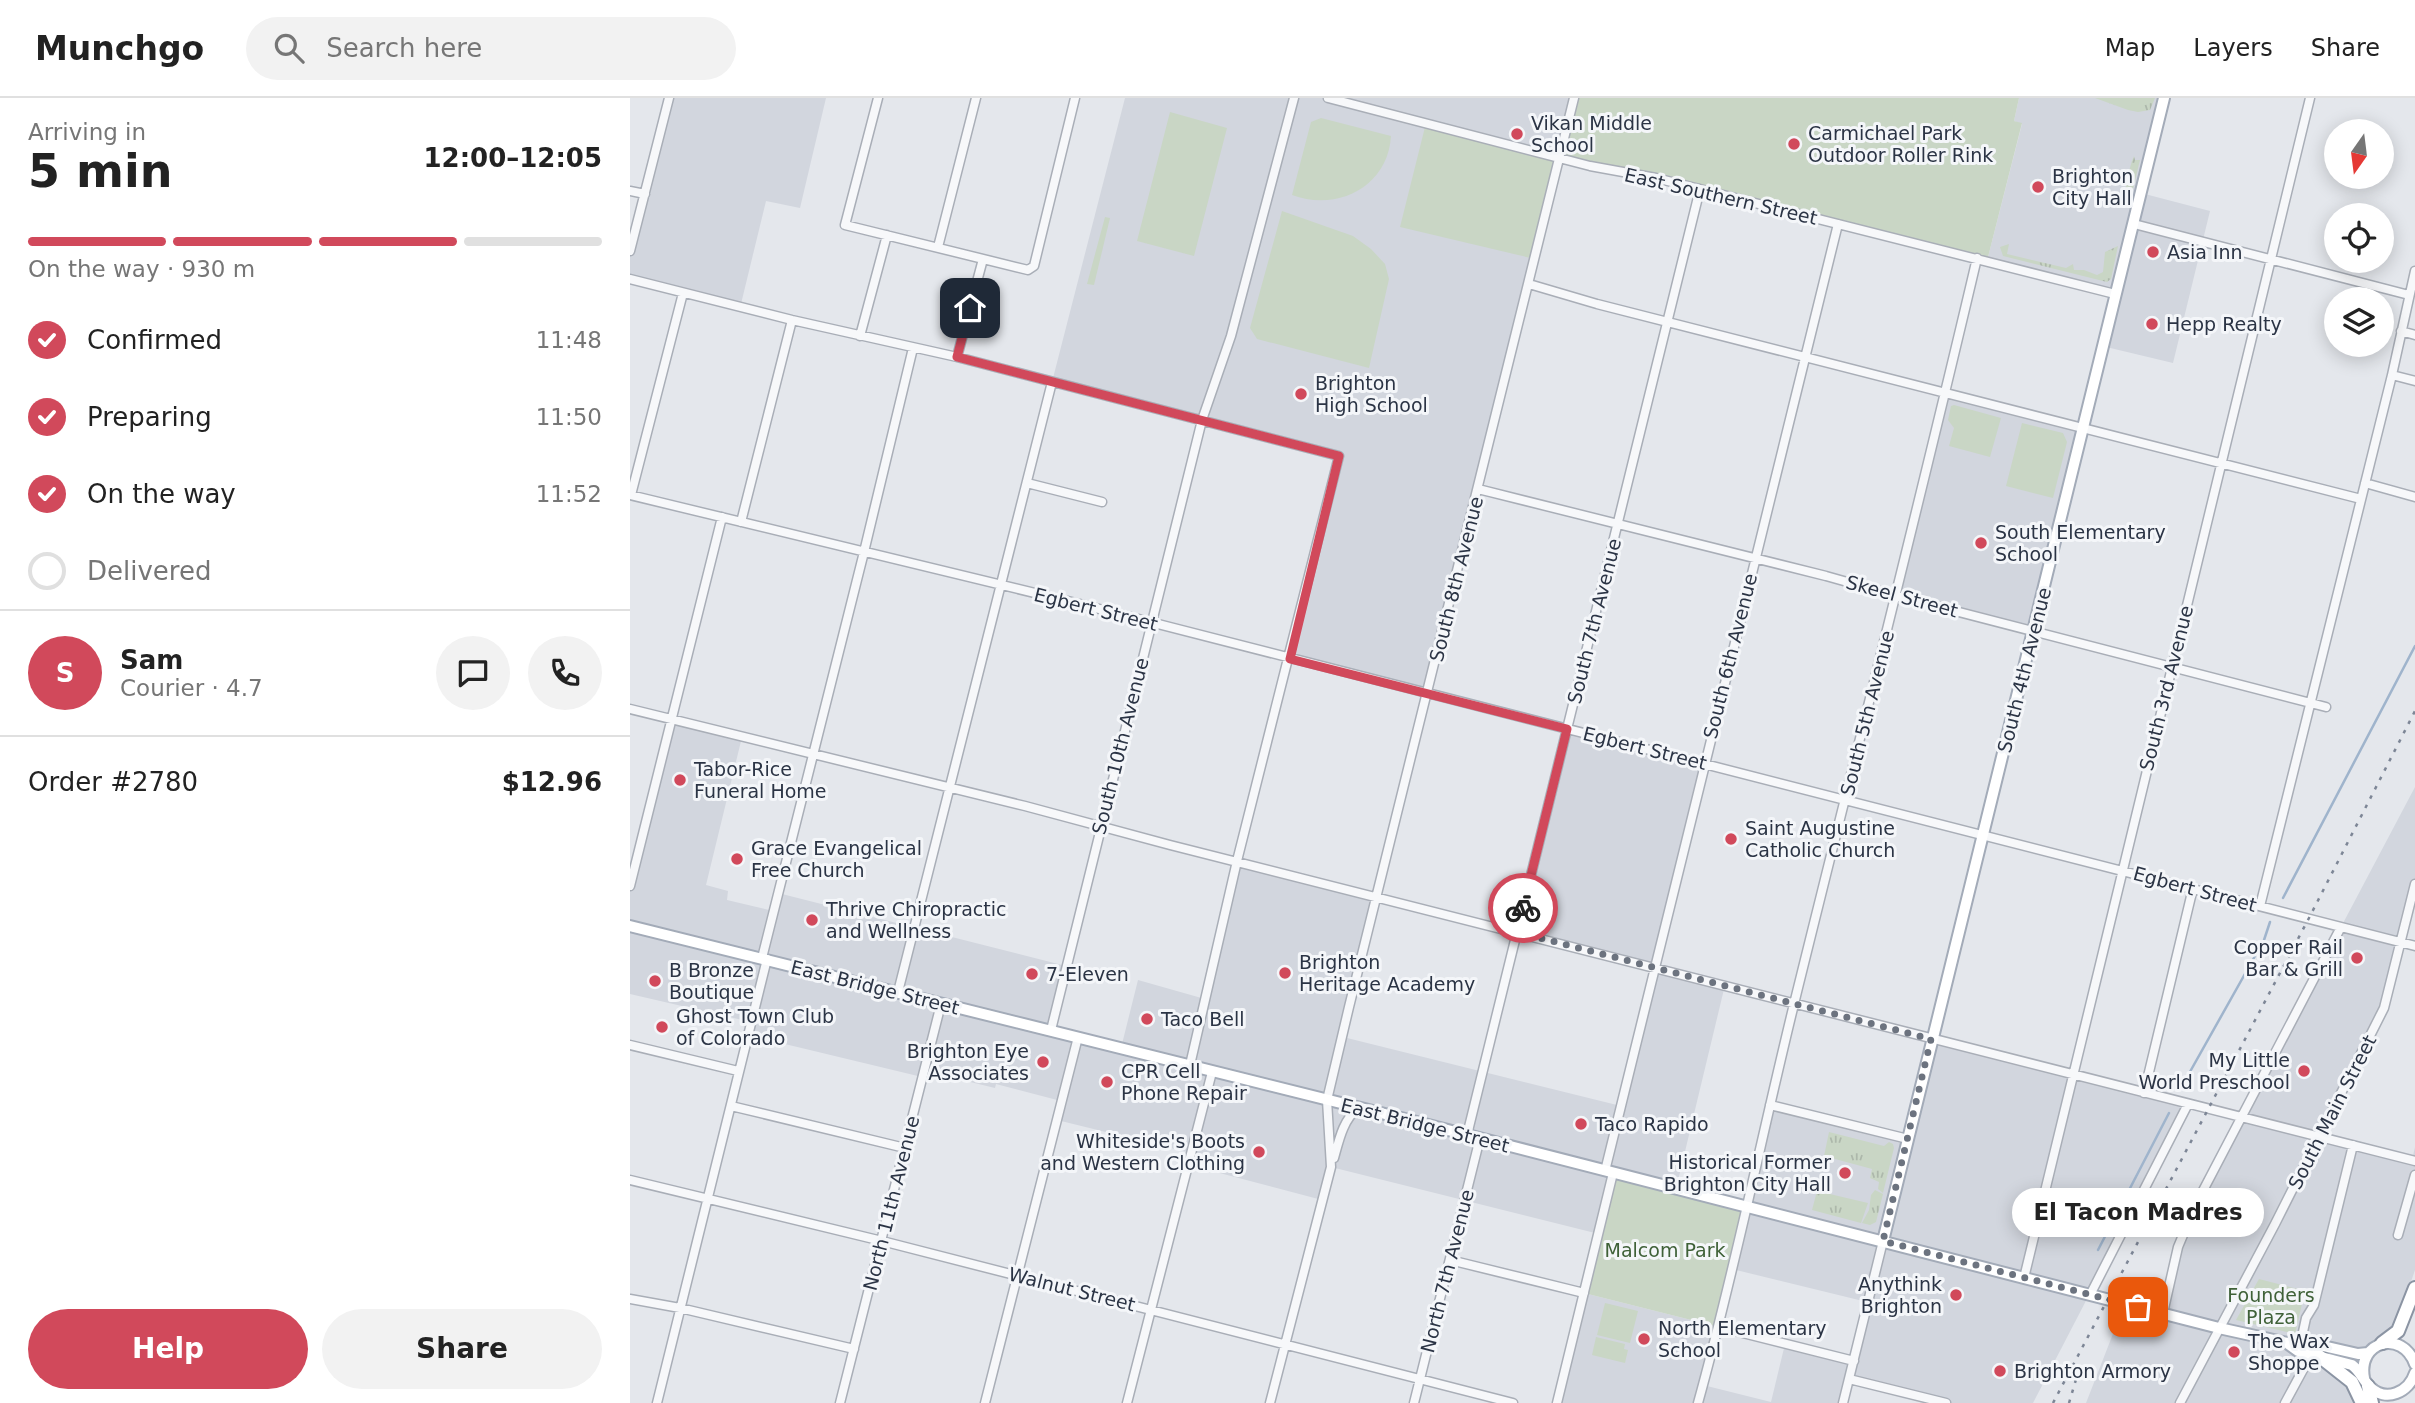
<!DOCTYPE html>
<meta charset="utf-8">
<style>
body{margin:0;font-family:"DejaVu Sans",sans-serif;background:#f2f2f2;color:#222;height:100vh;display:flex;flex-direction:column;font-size:26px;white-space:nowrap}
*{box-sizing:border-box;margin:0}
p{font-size:23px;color:#767676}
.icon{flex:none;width:38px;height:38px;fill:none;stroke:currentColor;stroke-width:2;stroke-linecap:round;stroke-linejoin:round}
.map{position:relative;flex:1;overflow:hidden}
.drawer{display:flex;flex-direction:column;background:#fff;width:630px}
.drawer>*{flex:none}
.needle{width:46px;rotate:194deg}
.tools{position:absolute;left:1694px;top:21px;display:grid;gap:14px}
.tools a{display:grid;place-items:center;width:70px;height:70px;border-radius:50%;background:#fff;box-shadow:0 4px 18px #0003;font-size:35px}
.pin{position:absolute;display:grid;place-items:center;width:60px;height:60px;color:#fff;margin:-30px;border-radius:14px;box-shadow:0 4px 10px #0006}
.courier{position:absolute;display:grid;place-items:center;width:70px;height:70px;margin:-35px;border:5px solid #d1495b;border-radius:50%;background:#fff;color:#222;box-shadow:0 2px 9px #0007}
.bubble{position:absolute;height:49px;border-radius:24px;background:#fff;box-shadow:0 4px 18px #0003;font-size:23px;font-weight:700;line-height:49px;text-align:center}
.summary em{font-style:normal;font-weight:700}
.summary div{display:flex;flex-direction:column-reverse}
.summary{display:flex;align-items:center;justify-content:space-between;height:119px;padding:0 28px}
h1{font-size:46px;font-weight:700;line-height:52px}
.bar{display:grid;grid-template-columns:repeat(4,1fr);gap:10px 7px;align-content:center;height:84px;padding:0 28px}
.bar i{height:9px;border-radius:5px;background:#e0e0e0}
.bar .selected{background:#d1495b}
.bar p{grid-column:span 4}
.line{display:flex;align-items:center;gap:18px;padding:0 28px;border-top:2px solid #e0e0e0}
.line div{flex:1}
.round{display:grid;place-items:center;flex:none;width:74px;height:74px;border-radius:37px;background:#f2f2f2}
ol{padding:0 28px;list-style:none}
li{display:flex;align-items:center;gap:21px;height:77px}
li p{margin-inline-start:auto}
li .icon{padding:7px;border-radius:50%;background:#d1495b;color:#fff;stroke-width:4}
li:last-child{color:#767676}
li i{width:38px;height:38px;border:4px solid #e0e0e0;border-radius:50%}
.cta{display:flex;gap:14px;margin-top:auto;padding:14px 28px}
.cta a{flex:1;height:80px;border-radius:42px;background:#d1495b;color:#fff;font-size:28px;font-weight:700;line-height:80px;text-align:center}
.cta a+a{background:#f2f2f2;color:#222}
header{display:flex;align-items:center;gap:42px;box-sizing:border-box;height:98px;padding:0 35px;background:#fff;border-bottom:2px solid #e0e0e0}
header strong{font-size:33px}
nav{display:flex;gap:38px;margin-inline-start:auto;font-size:24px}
.search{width:490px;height:63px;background:#f2f2f2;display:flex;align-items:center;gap:18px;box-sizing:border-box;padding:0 24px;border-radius:38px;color:#767676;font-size:26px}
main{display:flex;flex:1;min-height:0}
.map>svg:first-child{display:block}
.built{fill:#d2d6de}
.grass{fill:url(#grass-tufts)}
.park{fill:#c9d6c5}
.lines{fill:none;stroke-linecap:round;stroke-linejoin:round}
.stream{stroke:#9fb4cc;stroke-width:2.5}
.minor-casing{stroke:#a9aeb7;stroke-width:11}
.major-casing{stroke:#a3abb8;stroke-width:14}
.highway-casing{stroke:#8b94a3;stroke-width:16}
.minor{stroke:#f7f8fa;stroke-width:8}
.major{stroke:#fff;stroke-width:10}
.highway{stroke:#fff;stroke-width:12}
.rail{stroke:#7d8696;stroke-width:2.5;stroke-dasharray:3.5 7;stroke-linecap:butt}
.done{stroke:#6c737f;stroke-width:7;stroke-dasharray:0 12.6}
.route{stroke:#d1495b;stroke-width:9}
.poi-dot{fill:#d1495b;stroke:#f4f6f9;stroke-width:2.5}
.labels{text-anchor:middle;stroke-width:6;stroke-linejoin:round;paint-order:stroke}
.poi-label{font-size:19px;fill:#2b3445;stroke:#f4f6f9;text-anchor:start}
.street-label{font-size:19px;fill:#2b3445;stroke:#f4f6f9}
.park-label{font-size:19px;fill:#3f6138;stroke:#f4f6f9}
</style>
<header>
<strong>Munchgo</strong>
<div class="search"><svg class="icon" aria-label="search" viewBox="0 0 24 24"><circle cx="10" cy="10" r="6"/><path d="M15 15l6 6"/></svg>Search here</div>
<nav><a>Map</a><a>Layers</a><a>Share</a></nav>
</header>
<main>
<section class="drawer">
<div class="summary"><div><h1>5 min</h1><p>Arriving in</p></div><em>12:00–12:05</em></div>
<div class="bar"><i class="selected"></i><i class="selected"></i><i class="selected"></i><i></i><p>On the way · 930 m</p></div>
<ol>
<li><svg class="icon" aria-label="check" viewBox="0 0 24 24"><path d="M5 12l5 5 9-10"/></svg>Confirmed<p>11:48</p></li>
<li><svg class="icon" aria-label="check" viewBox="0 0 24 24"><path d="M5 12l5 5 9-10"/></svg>Preparing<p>11:50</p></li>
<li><svg class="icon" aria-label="check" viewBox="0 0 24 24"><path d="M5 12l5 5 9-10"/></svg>On the way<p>11:52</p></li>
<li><i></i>Delivered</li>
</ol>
<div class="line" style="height:126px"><b class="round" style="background:#d1495b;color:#fff">S</b><div><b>Sam</b><p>Courier · 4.7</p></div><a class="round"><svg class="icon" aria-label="chat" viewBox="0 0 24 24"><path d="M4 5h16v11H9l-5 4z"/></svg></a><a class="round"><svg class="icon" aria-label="phone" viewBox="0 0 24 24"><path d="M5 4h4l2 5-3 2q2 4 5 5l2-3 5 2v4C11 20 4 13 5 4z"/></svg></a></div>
<div class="line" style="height:91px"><div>Order #2780</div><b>$12.96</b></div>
<div class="cta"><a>Help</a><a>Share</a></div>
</section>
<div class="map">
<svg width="1785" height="1305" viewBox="0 0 1785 1305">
<defs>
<pattern id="grass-tufts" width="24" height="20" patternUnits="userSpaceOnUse" patternTransform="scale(1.75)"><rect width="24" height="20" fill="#c9d6c5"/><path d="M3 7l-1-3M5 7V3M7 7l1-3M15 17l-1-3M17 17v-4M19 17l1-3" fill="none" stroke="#adb8ab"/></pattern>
</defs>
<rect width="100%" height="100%" fill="#e4e7ec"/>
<!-- built -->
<path class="built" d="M39 0H196L170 110 136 103 110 210 0 181V153Z
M495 0H944L797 595 660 561 708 358 422 284Z
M1389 0H1534L1511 95 1580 113 1543 265 1472 248 1485 197 1357 163 1392 26 1384 23Z
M1314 294 1453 329 1403 532 1265 498Z
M42 621 112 639 76 787 98 793 97 802 143 813 148 795 436 868 421 932 491 950 508 882 575 901 607 763 746 799 713 939 991 1008 1025 870 887 834 937 631 1075 665 1026 870 1095 887 1046 1091 969 1136 701 1069 692 1102 559 1067 561 1055 427 1022 431 1003 366 986 365 990 295 973 292 979 118 937 121 924 0 896V777Z
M1785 689V786L1754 910 1688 1039 1782 1062 1785 1049V1172L1765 1230 1738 1255 1711 1264 1732 1305H1456L1495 1205 1532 1215 1548 1149 1711 829Z
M1301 941 1558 1006 1403 1305H1316L1220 1281 1213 1305H927L954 1195 1089 1229 1073 1287 1141 1304 1155 1246 1224 1263 1237 1204 1102 1171 1140 1007 1277 1041Z"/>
<!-- grass -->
<path class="grass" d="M1465 0H1525L1520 12 1508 14 1498 12Z
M1504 58 1505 62H1510L1500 103 1492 108 1484 106 1490 105C1498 92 1497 73 1504 58Z
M1379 146 1377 156 1436 170 1443 166 1444 172H1454L1467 177 1473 174 1475 154 1488 148 1481 181 1477 184 1373 158 1370 149Z
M1199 1034 1254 1048 1259 1044 1263 1046 1264 1050 1253 1095 1248 1091 1249 1084 1240 1080 1242 1071 1194 1058Z
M1245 1092 1253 1096 1246 1124 1240 1127 1232 1125 1239 1112 1241 1097Z
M1187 1093 1238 1105 1231 1125 1182 1112Z"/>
<!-- park -->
<path class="park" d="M944 0H1389L1384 23 1392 25 1357 163 930 60 905 161 770 129 796 25 929 60Z
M540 14 597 30 564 158 507 143Z
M691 20 761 38C758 89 707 114 662 97L681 24Z
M652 113 723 138 741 151 755 166 759 181 739 270 627 241 620 230Z
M475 119 480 120 464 187 457 186Z
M1324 307 1371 320 1360 359 1319 348 1324 330 1318 322 1321 308Z
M1392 325 1433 335 1437 344 1423 400 1376 388Z
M983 1075 1116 1109 1089 1229 954 1195Z
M1629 1181 1675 1193 1665 1236 1606 1222Z
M975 1205 1008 1213 1000 1245 967 1237Z
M966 1239 995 1246 994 1251 998 1252 995 1265 962 1257Z"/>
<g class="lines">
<!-- stream -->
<path class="stream" d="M1653 800 1785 548
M1552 988 1634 842 1640 824
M1468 1152 1539 1015"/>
<defs>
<path id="minor" d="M248 0 215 127 398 172 404 168 445 0
M698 0 960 68 1026 80 1485 196
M0 93 15 96
M1504 126 1779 197
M308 149 346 0
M0 153 39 0
M0 181 162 222 327 259 709 358 607 763 560 967
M899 186 967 206 1731 401
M1771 233 1785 237
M230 238 257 137
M327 259 353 161
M1762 277 1785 283
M397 385 472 404
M1735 385 1785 399
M848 391 1196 478 1267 498 1696 609
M0 397 446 505 1785 848
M1 397 53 195
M111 424 162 222
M0 611 395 708 540 747 1785 1063
M0 788 92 419
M1630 808 1762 277 1785 173
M132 860 234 454 283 250
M268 894 422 284
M421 932 572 322 601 238 664 0
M0 947 108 973
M1514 995 1563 790
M1140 1007 1278 1041
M101 1008 275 1050
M837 1037 1070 91
M704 1060C709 1042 713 1022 728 1010
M975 1073 1208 126
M0 1082 252 1143 883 1305
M1768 1137 1785 1077
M820 1162 954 1195
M1394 1180 1680 0
M1460 1197 1558 1006
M0 1201 50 1210 224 1251
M1533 1215 1548 1149 1566 1106 1711 829
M1089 1229 1224 1263
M1671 1243 1676 1220 1684 1207 1723 1047
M1219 1281 1316 1305
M27 1305 137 861
M210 1305 311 906
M355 1305 448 939
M497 1305 582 974
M640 1305 701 1069 697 1002 719 909 944 0
M784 1305 850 1040
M927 1305 983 1075
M1068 1305C1105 1172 1132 1036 1165 902 1226 655 1289 408 1347 160
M1213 1305 1253 1143
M1550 1305 1645 1126 1754 910 1785 786
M1655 1305 1681 1257"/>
<path id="major" d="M0 828 775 1021 1589 1230 1657 1245 1671 1243 1728 1256 1738 1255
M1253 1143 1534 0
M1657 1245 1668 1253 1722 1267C1730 1273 1733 1282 1740 1289 1756 1305 1779 1294 1785 1275
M1734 1280C1727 1243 1772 1231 1785 1266"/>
<path id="highway" d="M1752 1245 1768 1233 1785 1190
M1689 1258 1722 1284 1732 1305
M1738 1288 1742 1305"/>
</defs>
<!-- minor casing -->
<use href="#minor" class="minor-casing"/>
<!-- major casing -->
<use href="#major" class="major-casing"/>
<!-- highway casing -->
<use href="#highway" class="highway-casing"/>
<!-- minor -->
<use href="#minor" class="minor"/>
<!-- major -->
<use href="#major" class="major"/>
<!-- highway -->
<use href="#highway" class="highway"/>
<!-- rail -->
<path class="rail" d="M1423 1305 1679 820 1785 613
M1439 1305 1450 1268"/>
</g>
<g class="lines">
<!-- done -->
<path class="done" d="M893 810 887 834 1301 941 1253 1143 1508 1209"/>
<!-- route -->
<path class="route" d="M340 210 327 259 709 358 660 561 937 631 893 810"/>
</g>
<!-- markers -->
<g class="poi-dot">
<circle cx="887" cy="36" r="7"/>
<circle cx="1164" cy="46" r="7"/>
<circle cx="1408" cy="89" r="7"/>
<circle cx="1523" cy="154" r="7"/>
<circle cx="1522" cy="226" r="7"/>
<circle cx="671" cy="296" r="7"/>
<circle cx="1351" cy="445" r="7"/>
<circle cx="50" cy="682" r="7"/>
<circle cx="1101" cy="741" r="7"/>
<circle cx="107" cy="761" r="7"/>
<circle cx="182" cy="822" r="7"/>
<circle cx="1727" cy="860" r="7"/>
<circle cx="655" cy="875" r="7"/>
<circle cx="402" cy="876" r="7"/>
<circle cx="25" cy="883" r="7"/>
<circle cx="517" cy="921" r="7"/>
<circle cx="32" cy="929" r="7"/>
<circle cx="413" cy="964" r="7"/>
<circle cx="1674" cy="973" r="7"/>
<circle cx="477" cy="984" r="7"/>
<circle cx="951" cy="1026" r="7"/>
<circle cx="629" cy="1054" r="7"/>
<circle cx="1215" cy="1075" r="7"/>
<circle cx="1326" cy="1197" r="7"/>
<circle cx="1014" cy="1241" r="7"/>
<circle cx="1604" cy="1254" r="7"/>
<circle cx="1370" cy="1273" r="7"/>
</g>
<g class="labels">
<!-- poi labels -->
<g class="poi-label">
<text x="901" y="32">Vikan Middle<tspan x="901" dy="22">School</tspan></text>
<text x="1178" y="42">Carmichael Park<tspan x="1178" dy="22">Outdoor Roller Rink</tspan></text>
<text x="1422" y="85">Brighton<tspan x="1422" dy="22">City Hall</tspan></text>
<text x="1537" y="161">Asia Inn</text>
<text x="1536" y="233">Hepp Realty</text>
<text x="685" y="292">Brighton<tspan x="685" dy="22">High School</tspan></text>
<text x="1365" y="441">South Elementary<tspan x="1365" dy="22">School</tspan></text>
<text x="64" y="678">Tabor-Rice<tspan x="64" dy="22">Funeral Home</tspan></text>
<text x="1115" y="737">Saint Augustine<tspan x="1115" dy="22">Catholic Church</tspan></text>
<text x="121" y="757">Grace Evangelical<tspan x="121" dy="22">Free Church</tspan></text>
<text x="196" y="818">Thrive Chiropractic<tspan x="196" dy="22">and Wellness</tspan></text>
<text x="1713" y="856" text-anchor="end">Copper Rail<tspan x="1713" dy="22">Bar &amp; Grill</tspan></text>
<text x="669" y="871">Brighton<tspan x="669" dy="22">Heritage Academy</tspan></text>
<text x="39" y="879">B Bronze<tspan x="39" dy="22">Boutique</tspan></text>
<text x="416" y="883">7-Eleven</text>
<text x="46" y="925">Ghost Town Club<tspan x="46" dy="22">of Colorado</tspan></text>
<text x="531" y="928">Taco Bell</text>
<text x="399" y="960" text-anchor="end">Brighton Eye<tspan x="399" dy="22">Associates</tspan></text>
<text x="1660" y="969" text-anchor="end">My Little<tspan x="1660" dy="22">World Preschool</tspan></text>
<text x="491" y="980">CPR Cell<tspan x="491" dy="22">Phone Repair</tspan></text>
<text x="965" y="1033">Taco Rapido</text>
<text x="615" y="1050" text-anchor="end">Whiteside's Boots<tspan x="615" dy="22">and Western Clothing</tspan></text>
<text x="1201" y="1071" text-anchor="end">Historical Former<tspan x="1201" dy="22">Brighton City Hall</tspan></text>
<text x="1312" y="1193" text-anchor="end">Anythink<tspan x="1312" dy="22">Brighton</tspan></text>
<text x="1028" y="1237">North Elementary<tspan x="1028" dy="22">School</tspan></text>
<text x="1618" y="1250">The Wax<tspan x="1618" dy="22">Shoppe</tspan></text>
<text x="1384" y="1280">Brighton Armory</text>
</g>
<!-- street labels -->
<g class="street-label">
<text transform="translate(1091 98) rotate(13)" y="7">East Southern Street</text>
<text transform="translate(826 481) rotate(-76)" y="7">South 8th Avenue</text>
<text transform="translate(1272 498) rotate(15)" y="7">Skeel Street</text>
<text transform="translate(466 511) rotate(14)" y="7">Egbert Street</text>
<text transform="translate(964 523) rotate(-76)" y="7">South 7th Avenue</text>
<text transform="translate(1100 558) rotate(-76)" y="7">South 6th Avenue</text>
<text transform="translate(1394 572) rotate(-76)" y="7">South 4th Avenue</text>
<text transform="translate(1536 590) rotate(-76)" y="7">South 3rd Avenue</text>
<text transform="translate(1237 615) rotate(-76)" y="7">South 5th Avenue</text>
<text transform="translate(490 648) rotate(-76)" y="7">South 10th Avenue</text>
<text transform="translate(1015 650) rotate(14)" y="7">Egbert Street</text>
<text transform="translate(1565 791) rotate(15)" y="7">Egbert Street</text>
<text transform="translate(245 889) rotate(14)" y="7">East Bridge Street</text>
<text transform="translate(1702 1014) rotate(-63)" y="7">South Main Street</text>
<text transform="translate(795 1027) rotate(14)" y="7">East Bridge Street</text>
<text transform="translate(261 1105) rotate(-76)" y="7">North 11th Avenue</text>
<text transform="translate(817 1173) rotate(-76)" y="7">North 7th Avenue</text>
<text transform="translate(442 1191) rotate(14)" y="7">Walnut Street</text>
</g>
<!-- park labels -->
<g class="park-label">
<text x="1035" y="1159">Malcom Park</text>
<text x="1641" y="1204">Founders<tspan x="1641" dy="22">Plaza</tspan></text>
</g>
</g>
</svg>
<div class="tools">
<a><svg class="needle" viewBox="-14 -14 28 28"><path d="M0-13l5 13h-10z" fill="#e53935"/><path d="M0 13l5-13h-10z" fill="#767676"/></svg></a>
<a><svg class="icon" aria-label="locate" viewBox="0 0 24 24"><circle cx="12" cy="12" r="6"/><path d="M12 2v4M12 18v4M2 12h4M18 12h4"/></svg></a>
<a><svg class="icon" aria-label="layers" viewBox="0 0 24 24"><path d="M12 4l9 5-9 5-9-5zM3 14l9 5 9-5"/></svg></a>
</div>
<div class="pin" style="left:1508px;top:1209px;background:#ea580c"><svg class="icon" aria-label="bag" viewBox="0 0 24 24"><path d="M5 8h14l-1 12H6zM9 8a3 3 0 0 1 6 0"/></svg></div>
<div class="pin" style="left:340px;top:210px;background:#1f2937"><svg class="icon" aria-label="home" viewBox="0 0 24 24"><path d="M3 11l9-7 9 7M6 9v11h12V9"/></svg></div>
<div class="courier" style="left:893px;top:810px"><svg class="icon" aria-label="bike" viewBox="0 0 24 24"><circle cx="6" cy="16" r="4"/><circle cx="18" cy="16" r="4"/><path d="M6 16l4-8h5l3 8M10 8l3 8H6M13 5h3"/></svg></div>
<div class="bubble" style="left:1382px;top:1090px;width:252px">El Tacon Madres</div>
</div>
</main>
